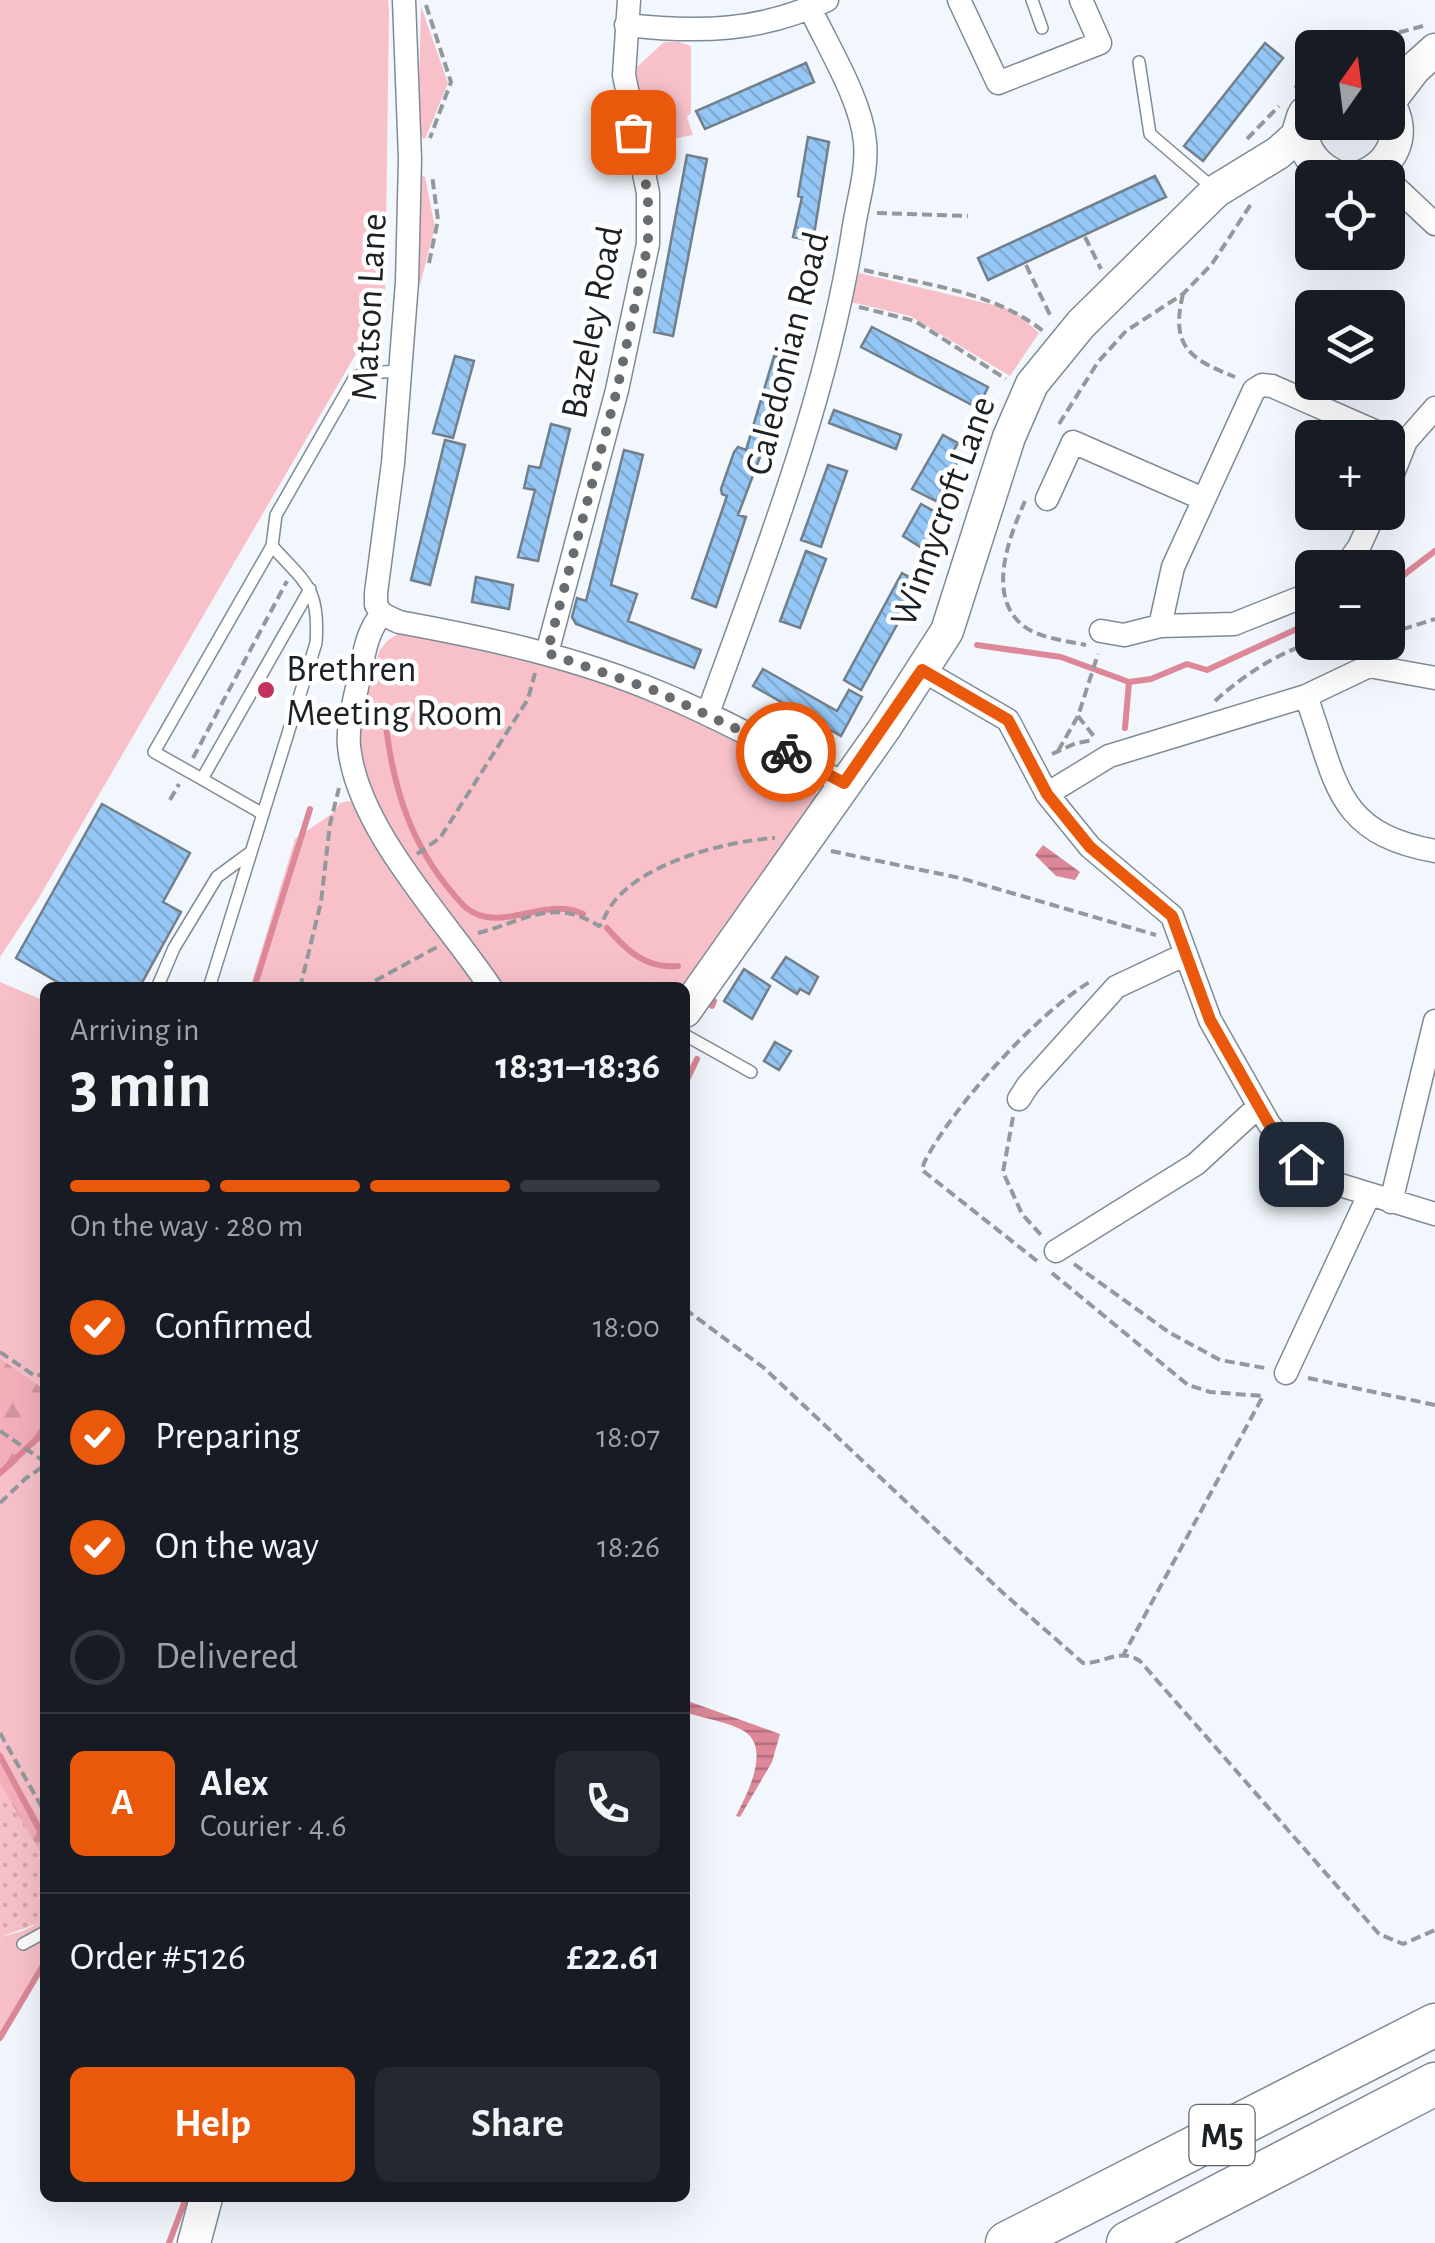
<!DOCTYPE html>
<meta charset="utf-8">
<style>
body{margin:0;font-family:"Alegreya Sans",sans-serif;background:#242831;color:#f1f3f6;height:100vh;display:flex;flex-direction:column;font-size:38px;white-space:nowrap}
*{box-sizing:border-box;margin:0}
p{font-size:32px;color:#9ea1a6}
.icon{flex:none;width:55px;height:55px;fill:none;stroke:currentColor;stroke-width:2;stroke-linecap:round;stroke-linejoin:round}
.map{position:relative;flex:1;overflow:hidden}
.sheet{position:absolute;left:40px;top:982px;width:650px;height:1220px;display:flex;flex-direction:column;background:#171b24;border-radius:15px;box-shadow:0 10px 40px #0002}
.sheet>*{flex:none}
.needle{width:65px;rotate:14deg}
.fabs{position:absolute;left:1295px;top:30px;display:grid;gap:20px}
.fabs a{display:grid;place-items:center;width:110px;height:110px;border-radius:15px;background:#171b24;box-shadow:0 10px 40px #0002;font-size:50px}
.pin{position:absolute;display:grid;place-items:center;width:85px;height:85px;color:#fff;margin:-42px;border-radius:20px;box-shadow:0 5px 15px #0006}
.courier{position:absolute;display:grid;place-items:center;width:100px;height:100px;margin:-50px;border:8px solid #ea580c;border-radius:50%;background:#fff;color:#222;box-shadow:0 2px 12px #0007}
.head em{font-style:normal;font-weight:600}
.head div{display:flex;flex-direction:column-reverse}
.head{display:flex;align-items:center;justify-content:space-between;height:170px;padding:0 30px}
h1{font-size:65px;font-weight:600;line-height:75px}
.bar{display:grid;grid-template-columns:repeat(4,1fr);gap:15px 10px;align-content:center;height:120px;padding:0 30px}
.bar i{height:12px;border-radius:8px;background:#363941}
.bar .on{background:#ea580c}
.bar p{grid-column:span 4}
.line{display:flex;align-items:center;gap:25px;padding:0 30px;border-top:2px solid #363941}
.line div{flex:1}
.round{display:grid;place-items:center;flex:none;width:105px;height:105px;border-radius:15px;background:#242831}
ol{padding:0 30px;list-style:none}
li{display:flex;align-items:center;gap:30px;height:110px}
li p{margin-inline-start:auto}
li .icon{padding:10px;border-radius:50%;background:#ea580c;color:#fff;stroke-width:4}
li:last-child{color:#9ea1a6}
li i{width:55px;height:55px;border:5px solid #363941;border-radius:50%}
.button{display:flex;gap:20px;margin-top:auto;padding:20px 30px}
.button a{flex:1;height:115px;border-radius:15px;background:#ea580c;color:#fff;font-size:40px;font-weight:600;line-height:115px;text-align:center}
.button a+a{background:#242831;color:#f1f3f6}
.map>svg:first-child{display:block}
.green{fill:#f8c1ca}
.forest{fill:url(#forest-firs)}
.garden{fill:url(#garden-dots)}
.water{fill:url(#water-rules)}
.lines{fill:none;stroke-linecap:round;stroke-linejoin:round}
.stream{stroke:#dc8898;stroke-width:6}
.building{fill:url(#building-back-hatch);stroke:#727f8a;stroke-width:2.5}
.lane-casing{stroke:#7e8b97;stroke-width:14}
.street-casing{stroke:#7e8b97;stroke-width:25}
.secondary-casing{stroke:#7e8b97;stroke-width:35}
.highway-casing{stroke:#7e8b97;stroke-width:45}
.path{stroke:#93989d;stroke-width:4;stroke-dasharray:10 5;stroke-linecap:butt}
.lane{stroke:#fff;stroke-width:11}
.street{stroke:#fff;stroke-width:22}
.secondary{stroke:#fff;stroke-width:32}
.highway{stroke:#fff;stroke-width:42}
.done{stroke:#676c71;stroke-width:10;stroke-dasharray:0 18}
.route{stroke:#ea580c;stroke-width:12}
.poi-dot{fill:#c2345e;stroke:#fff;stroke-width:4}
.labels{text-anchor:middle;stroke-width:9;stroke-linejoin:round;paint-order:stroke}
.shield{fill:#fff;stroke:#606466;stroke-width:2.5}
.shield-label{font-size:35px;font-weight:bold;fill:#1c2125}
.street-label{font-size:38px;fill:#1c2125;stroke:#fff}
.poi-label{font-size:38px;fill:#1c2125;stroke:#fff;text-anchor:start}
</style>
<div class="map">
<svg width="1435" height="2243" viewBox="0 0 1435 2243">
<defs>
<pattern id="forest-firs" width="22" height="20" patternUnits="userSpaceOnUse" patternTransform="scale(2.5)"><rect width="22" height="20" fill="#f5afbb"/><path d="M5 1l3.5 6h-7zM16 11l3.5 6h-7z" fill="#d196a1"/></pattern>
<pattern id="garden-dots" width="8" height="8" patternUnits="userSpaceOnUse" patternTransform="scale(2.5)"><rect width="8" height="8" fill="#f8c1ca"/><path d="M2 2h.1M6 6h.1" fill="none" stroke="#d4a6ad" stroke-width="1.8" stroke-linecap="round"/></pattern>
<pattern id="water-rules" width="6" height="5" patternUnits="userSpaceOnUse" patternTransform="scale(2.5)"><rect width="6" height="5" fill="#dc8898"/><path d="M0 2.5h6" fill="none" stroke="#b26f7c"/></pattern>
<pattern id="building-back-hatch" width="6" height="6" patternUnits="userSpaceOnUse" patternTransform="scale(2.5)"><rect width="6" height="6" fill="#94c7f5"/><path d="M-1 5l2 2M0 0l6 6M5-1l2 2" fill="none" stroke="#7fabd2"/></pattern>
</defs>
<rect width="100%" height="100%" fill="#f2f7fd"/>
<!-- green -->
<path class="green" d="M0 0H388L389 10 385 304 37 901 0 957Z
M421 6 448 83 425 139 419 137 418 120Z
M664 42H679L691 46V113L687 117 693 135 652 143 643 126 636 68Z
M421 175 425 177 435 227 420 285 416 260Z
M859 273 1006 308 1019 315 1039 333 1010 376 910 316 851 302Z
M400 633 514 653 672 706 813 781 817 797 685 988 497 987 419 885 356 767 365 691 380 650 388 640Z
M349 801 359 806 483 988H250L295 839 333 813 340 803Z
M0 982 45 1001V1390L0 1358Z
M45 1436V1851L0 1765V1478Z
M45 1920V1962L0 2038V1937L23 1931Z"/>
<!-- forest -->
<path class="forest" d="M0 1358 45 1390V1436L0 1478Z
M0 1759 45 1827V1873L0 1789Z"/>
<!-- garden -->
<path class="garden" d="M0 1783 45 1860V1921L0 1937Z"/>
<!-- water -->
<path class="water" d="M1043 845 1080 872 1075 880 1056 876 1035 855Z
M685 1700 780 1734 772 1762 740 1817 736 1816C747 1794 774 1744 740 1729 724 1721 702 1718 685 1712Z"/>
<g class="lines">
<!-- stream -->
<path class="stream" d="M1388 587 1435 551
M977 645 1061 657 1129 682 1151 679 1187 664 1207 670 1312 622
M385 718C393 792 413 853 465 907 499 936 546 895 583 914
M1125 728 1129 682
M607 928C627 951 646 969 678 966
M254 988 310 809
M712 1006 714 1001
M685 1084 697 1059
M0 1473 45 1431
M0 1756 45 1840
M0 2038 45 1962
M169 2243 186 2198"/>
</g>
<!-- building -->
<path class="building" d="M1265 43 1283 58 1203 161 1184 146Z
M806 63 814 82 705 129 696 111Z
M808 137 829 142 813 241 793 237 802 197 798 196Z
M687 155 707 159 673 336 654 332Z
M1155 176 1166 197 988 280 978 258Z
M872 327 988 387 978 408 861 347Z
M455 356 474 361 453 438 433 433Z
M774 356 794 362 768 450 763 449 738 515 746 517 716 607 692 598 727 496 722 494 721 489 734 452 738 447 746 450Z
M834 410 901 435 896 449 829 423Z
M551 424 570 429 538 561 518 557 535 490 524 488 529 466 540 468Z
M943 435 958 443 951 455 959 459 936 501 912 489Z
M445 440 465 445 430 585 411 580Z
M624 450 643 455 611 585 637 594 628 621 701 650 694 668 576 624 572 617 577 598 586 601Z
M828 465 847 471 821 547 801 540Z
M921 504 943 516 925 550 903 536Z
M806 551 826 559 800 628 780 621Z
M902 573 920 583 861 690 844 680Z
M476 577 513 585 509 609 472 602Z
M763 669 837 711 849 690 862 697 841 736 753 686Z
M102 804 190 853 163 902 181 912 139 988H68L16 958Z
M786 957 818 977 809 994 800 989 797 994 772 978Z
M744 969 770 986 752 1019 724 1001Z
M775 1042 791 1051 779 1070 764 1061Z"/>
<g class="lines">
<defs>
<path id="lane" d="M1032 0 1042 28
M1139 62 1150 134 1213 188
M202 779 154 752 272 546
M263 814 202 779 310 589
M157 988 174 948 217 877 251 852
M209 988 316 643C320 587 305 583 272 546L276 515 355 377 367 373 399 371
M685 1035 751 1072
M23 1944 45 1932"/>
<path id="street" d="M959 0 998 83 1100 43 1081 0
M626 25C698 33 761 32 827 0
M1388 180 1435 224
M1388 486 1406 441 1435 408
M1047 499 1073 442 1201 498
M1344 568 1359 547 1375 512
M382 614 376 605V593L393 463 407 282 410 159 404 0
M382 614 399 622C487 638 575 657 658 692 722 718 782 753 844 783
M382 614C366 632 364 655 359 678 355 699 347 724 349 746 357 829 445 919 491 988
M1160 626 1173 567 1254 390 1262 385 1272 386 1397 441H1406
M1101 631 1124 635 1160 626 1234 624 1312 593
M547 653 617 390 648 244V193L624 75 629 0
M922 670 1008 720 1047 794 1090 847 1172 916 1210 1020 1269 1124 1301 1163 1337 1184 1435 1214
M1306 696C1337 781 1334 833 1435 851
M708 713C765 556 827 398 853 232 857 203 868 171 865 142 861 99 828 47 810 8
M1047 794 1109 756 1306 696 1369 666 1435 678
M1019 1099 1028 1085 1116 987 1186 954
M1391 1202 1435 1021
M1056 1251 1196 1164 1259 1106
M1286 1373 1369 1195"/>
<path id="secondary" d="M1388 103 1414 69 1435 50
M1305 113C1296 143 1311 166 1339 178
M1358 178C1392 167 1408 134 1388 103
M685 1011 884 729 947 631 1009 437 1032 384 1081 324 1216 191 1278 153 1297 136 1303 117
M194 2243 206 2198"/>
<path id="highway" d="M1007 2243 1435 2025
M1128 2243 1435 2084"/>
</defs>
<!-- lane casing -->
<use href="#lane" class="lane-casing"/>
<!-- street casing -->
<use href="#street" class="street-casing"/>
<!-- secondary casing -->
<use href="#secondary" class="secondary-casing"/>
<!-- highway casing -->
<use href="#highway" class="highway-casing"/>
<!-- path -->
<path class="path" d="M426 5 451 82 430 138
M1341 48 1423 26
M1295 88 1312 70
M1247 139 1279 106
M877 213 968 216
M1085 237 1101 269
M429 263 438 220 432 175
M1026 265 1052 319
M864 270C925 285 993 291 1043 331
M1183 294C1170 347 1190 359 1235 377
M859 307 915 321 1006 379
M1059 424 1098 362 1126 331 1183 294 1212 264 1253 201
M1025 501C1009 537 985 598 1025 627 1040 638 1067 641 1086 645
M1388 634 1435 619
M1215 701C1245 674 1275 655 1312 642
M1078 716 1096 739
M1058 751 1078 716 1098 654
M1052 754 1076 743 1094 740
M193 758 287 581
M170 800 179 784
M831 851 960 878 1156 935
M417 854 440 838 528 699 535 673
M478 933C525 921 553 897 599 926L602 924C619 867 723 841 775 838
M300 988 321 902 330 824 339 788
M362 988 437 947
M1013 1117 1003 1172 1022 1214 1041 1235
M1037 1261 922 1170 924 1163C952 1107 1039 1011 1093 980
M1074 1264 1170 1333 1220 1360 1265 1368
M1052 1273 1188 1385 1210 1392 1263 1396 1124 1654
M685 1309 764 1368 1002 1592 1083 1663C1104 1664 1119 1647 1140 1661L1379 1934 1403 1944 1435 1930
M0 1352 35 1376 45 1374
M1308 1378 1435 1405
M0 1431 45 1462
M0 1503 25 1479 45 1465
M0 1733 45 1813"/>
<!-- lane -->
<use href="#lane" class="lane"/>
<!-- street -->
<use href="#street" class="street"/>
<!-- secondary -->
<use href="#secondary" class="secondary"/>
<!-- highway -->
<use href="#highway" class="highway"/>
</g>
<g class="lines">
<!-- done -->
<path class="done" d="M633 132 648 193V244L617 390 547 653 656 691 786 752"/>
<!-- route -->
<path class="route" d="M786 752 844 783 922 670 1008 720 1047 794 1090 847 1172 916 1210 1020 1269 1124 1301 1164"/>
</g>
<!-- markers -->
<circle class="poi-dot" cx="266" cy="690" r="10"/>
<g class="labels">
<!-- shield labels -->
<rect class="shield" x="1189.5" y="2105" width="65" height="60" rx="8"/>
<g class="shield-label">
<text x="1222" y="2147">M5</text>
</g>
<!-- street labels -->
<g class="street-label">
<text transform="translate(368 307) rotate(-87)" y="13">Matson Lane</text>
<text transform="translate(591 322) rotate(-79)" y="13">Bazeley Road</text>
<text transform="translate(786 353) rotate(-76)" y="13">Caledonian Road</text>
<text transform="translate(942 511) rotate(-70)" y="13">Winnycroft Lane</text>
</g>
<!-- poi labels -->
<g class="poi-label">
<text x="286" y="681">Brethren<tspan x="286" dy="44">Meeting Room</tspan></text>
</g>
</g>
</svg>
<div class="fabs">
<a><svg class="needle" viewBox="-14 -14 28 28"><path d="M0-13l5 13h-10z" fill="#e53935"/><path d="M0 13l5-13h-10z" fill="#9ea1a6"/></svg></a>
<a><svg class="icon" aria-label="locate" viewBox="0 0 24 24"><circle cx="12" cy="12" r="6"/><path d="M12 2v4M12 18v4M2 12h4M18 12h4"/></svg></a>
<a><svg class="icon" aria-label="layers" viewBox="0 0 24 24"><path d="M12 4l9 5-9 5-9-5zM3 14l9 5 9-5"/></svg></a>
<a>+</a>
<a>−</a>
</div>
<div class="pin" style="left:633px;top:132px;background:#ea580c"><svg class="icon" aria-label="bag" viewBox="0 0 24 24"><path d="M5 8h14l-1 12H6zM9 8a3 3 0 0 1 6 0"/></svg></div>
<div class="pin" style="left:1301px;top:1164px;background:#1f2937"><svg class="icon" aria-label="home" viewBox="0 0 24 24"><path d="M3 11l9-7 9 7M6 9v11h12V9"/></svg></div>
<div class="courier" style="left:786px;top:752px"><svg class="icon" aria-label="bike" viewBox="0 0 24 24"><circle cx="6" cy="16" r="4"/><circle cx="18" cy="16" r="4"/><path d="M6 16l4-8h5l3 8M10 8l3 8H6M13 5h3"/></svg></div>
<section class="sheet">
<div class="head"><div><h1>3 min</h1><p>Arriving in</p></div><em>18:31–18:36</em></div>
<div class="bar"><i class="on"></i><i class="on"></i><i class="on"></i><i></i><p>On the way · 280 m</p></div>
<ol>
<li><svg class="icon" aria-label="check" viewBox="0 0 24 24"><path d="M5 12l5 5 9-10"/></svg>Confirmed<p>18:00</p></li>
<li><svg class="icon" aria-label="check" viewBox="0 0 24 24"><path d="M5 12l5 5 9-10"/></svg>Preparing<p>18:07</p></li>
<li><svg class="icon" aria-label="check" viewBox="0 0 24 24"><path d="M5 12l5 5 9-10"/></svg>On the way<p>18:26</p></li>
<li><i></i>Delivered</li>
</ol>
<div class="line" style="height:180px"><b class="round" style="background:#ea580c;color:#fff">A</b><div><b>Alex</b><p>Courier · 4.6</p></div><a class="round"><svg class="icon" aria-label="phone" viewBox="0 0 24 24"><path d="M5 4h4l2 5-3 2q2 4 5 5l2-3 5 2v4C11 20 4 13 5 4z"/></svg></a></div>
<div class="line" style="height:130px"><div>Order #5126</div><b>£22.61</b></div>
<div class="button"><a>Help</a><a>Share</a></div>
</section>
</div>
